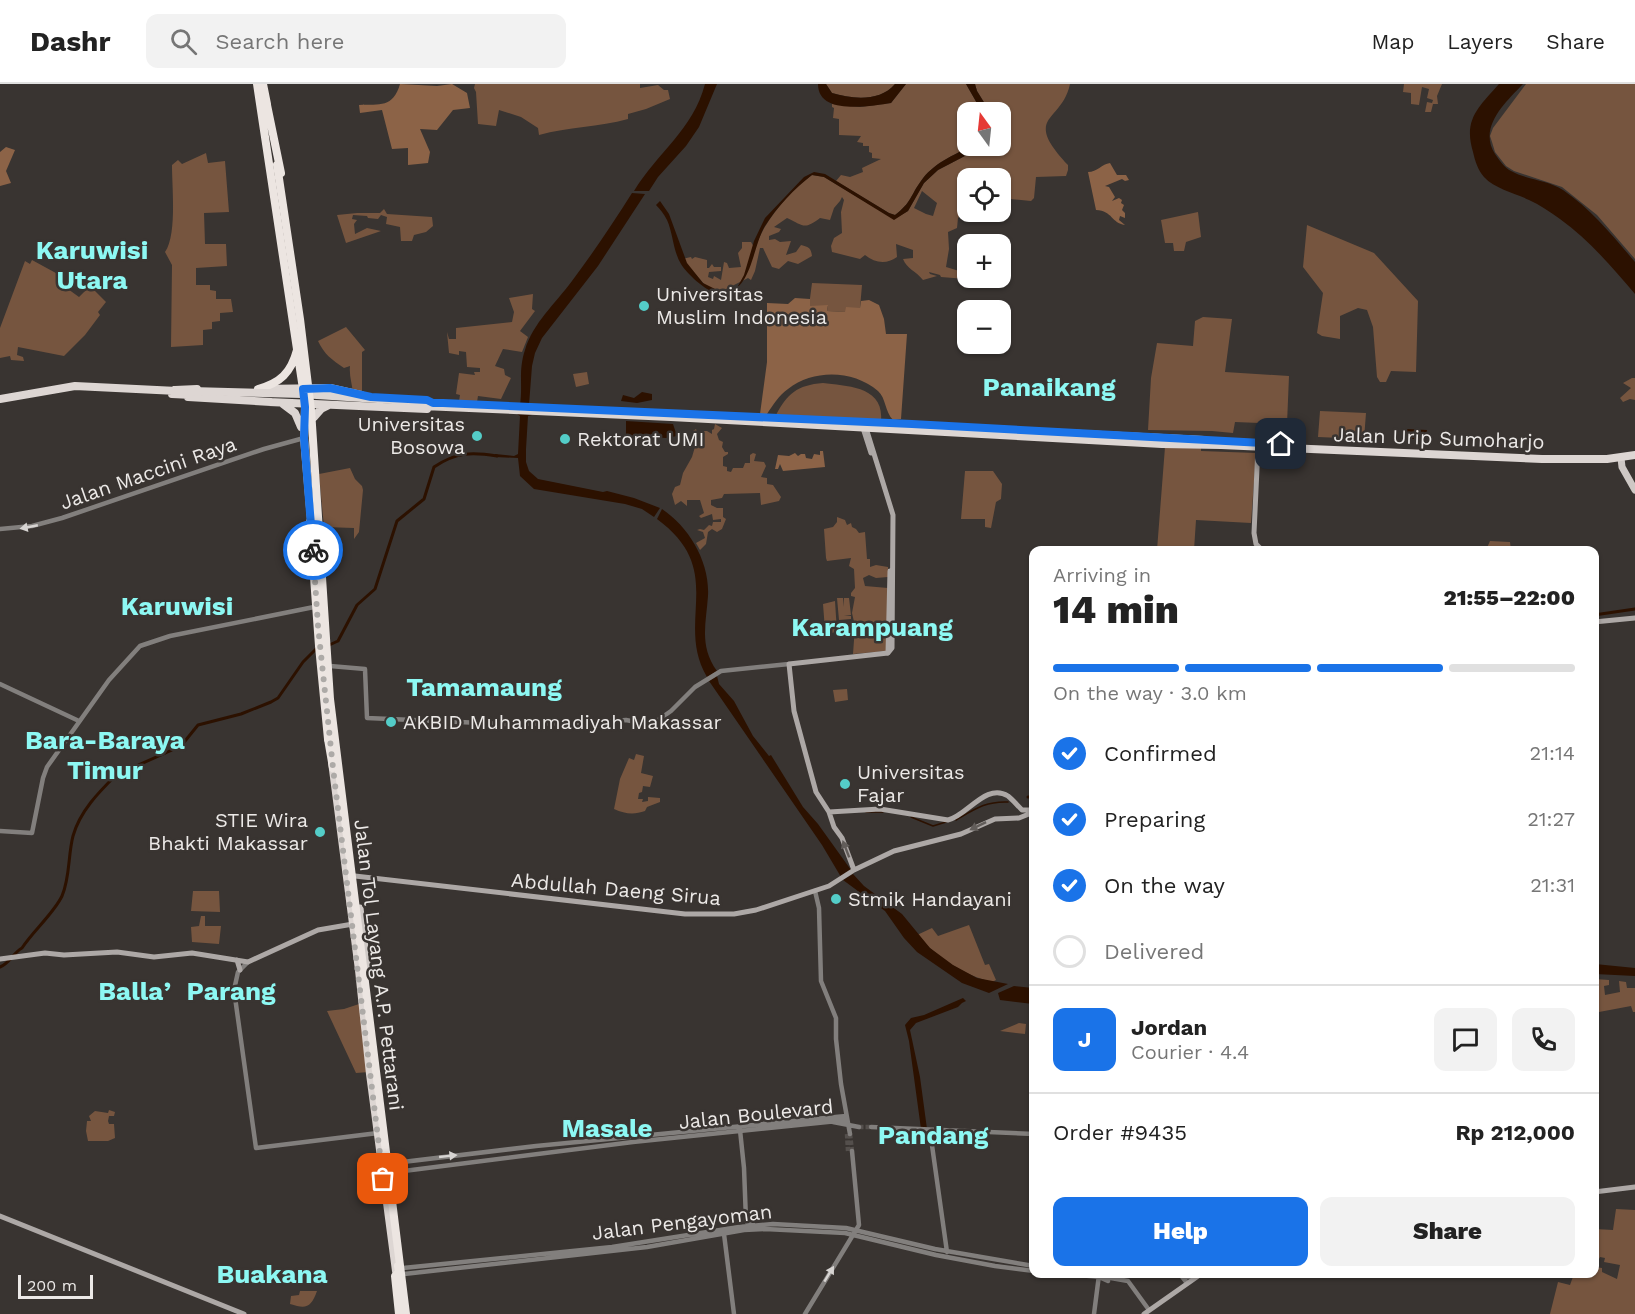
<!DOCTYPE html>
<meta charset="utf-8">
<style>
body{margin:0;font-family:"Work Sans",sans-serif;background:#f2f2f2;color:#222;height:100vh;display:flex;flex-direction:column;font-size:22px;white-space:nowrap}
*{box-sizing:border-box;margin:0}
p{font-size:20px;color:#767676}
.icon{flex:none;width:33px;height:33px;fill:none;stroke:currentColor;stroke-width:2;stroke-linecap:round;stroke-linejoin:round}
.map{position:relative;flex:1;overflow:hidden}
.drawer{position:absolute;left:1029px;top:462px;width:570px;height:732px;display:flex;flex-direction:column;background:#fff;border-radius:12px;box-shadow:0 2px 4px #0004}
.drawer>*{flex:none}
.needle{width:39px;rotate:345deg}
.tools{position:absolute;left:957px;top:18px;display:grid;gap:12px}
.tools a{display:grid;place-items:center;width:54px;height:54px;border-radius:12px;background:#fff;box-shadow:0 2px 4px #0004;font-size:30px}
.scale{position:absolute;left:18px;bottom:15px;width:75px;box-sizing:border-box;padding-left:6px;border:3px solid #ece9e7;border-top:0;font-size:16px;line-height:21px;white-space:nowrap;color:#ece9e7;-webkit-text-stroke:4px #393431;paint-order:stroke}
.pin{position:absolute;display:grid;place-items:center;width:51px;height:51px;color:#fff;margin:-26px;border-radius:12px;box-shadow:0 3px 9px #0006}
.courier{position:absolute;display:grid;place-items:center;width:60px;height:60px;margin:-30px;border:4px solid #1a73e8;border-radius:50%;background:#fff;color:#222;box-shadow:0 2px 8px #0007}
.headline em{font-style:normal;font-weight:800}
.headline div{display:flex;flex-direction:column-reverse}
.headline{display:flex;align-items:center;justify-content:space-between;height:102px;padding:0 24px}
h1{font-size:39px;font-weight:800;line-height:45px}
.bar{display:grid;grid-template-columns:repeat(4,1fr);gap:9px 6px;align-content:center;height:72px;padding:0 24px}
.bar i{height:8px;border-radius:4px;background:#e0e0e0}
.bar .selected{background:#1a73e8}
.bar p{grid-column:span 4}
.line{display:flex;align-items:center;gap:15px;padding:0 24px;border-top:2px solid #e0e0e0}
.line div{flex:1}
.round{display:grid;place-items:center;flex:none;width:63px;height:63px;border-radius:12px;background:#f2f2f2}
ol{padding:0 24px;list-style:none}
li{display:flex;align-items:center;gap:18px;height:66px}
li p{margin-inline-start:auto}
li .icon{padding:6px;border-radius:50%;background:#1a73e8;color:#fff;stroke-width:4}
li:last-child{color:#767676}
li i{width:33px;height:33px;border:3px solid #e0e0e0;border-radius:50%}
.primary-button{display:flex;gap:12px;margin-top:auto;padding:12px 24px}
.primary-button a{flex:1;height:69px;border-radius:12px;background:#1a73e8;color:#fff;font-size:24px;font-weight:800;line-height:69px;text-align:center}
.primary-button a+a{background:#f2f2f2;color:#222}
header{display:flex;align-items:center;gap:36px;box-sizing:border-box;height:84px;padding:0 30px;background:#fff;border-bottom:2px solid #e0e0e0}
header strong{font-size:28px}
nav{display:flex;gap:33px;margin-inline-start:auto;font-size:21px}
.search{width:420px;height:54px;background:#f2f2f2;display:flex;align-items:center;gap:15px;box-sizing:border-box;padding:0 21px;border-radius:12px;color:#767676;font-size:22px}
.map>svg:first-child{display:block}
.green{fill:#76553f;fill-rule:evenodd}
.forest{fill:#8c6347}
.water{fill:#2c1100}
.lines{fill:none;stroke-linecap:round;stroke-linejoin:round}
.stream{stroke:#2c1100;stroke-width:1.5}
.canal{stroke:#2c1100;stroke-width:3}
.tertiary-tunnel{stroke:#544f4c;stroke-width:4.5;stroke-dasharray:4.5 2;stroke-linecap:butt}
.tertiary{stroke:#827f7d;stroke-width:4.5}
.secondary{stroke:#ada8a6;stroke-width:5}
.primary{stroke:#cec8c5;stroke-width:7}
.trunk{stroke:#ddd6d3;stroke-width:8}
.motorway{stroke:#ece5e1;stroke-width:8}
.trunk-bridge{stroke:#ddd6d3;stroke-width:8}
.motorway-bridge{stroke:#ece5e1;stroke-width:8}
.oneway{fill:#d7d4d2}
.oneway2{fill:#625d5a}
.done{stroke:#adaaa7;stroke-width:6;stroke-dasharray:0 10.8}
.route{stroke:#1a73e8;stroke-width:8}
.poi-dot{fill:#54cdc8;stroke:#393431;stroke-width:2}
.labels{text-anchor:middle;stroke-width:5;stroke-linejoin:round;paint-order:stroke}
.poi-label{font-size:20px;fill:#ece9e7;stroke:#393431;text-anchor:start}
.street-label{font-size:20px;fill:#ece9e7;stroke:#393431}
.district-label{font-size:26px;font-weight:bold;fill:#8df8f3;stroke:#393431}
</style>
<header>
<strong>Dashr</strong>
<div class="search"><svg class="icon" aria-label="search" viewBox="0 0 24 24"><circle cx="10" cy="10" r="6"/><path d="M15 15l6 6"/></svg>Search here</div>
<nav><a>Map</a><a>Layers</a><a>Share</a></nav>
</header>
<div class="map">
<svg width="1635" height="1230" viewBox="0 0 1635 1230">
<rect width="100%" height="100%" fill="#393431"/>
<!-- green -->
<path class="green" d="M475 0H640V4L658 1 664 6H668L670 15 646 25 628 30V35C599 43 568 43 539 51L538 44 521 33 499 26 496 42 478 40 476 8 474 4Z
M826 0H895C880 18 852 15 832 9Z
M906 0H966L982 28H968V62H971C954 71 932 80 921 97 910 112 912 118 895 131L889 129 836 97 841 91 850 93 863 88 862 84 881 75 872 74V69L869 68V62H863V59L857 58 861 52 839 51V35L833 34 834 24 832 23V20L860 23 891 19Z
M975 0H1070C1062 39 1021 31 1068 81V86L1066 92 1036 93 1034 114 1031 117 1010 115V111H1005L1004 117 1007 120 1006 125 996 132 988 128H1000V94H968L967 116 961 114 959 124 962 130 958 134 957 144 948 148 949 165 946 183 966 189V195L941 193 940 191 929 188 930 190 937 192 923 196C916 187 907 185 903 175L913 174V166L896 160 897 173C886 181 875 179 865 171L860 175 832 168 831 162 834 154 842 149 841 128 844 116 842 113 840 117 834 124 830 136 820 134C804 146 804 142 787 134L774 143 781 145 779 148 769 152V156L775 155 780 158 791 157 786 171 796 168 801 161C809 163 811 164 812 172L798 180 788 177 779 185 772 183 763 164H760L755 187 751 196 748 194 720 208 705 201 682 175 691 173 692 175 695 173 707 176V184H709L712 180 714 183H721V187L709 188 708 193 713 195 714 192 721 196 724 178 727 179 729 184 741 183 738 169 742 164V158H751L755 165C763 138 790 107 812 91L824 93 894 135 908 127 924 99 938 86 984 62H1000V28H990L977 7ZM922 107 937 119 933 132 926 130 914 124Z
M1404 0H1442L1437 12 1438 20H1433L1431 28H1425L1427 18 1432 19 1433 16 1427 14 1429 5 1422 3 1419 21 1411 20V9L1403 8Z
M1526 0H1635V175L1597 131 1562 103 1514 87 1506 82 1495 68 1492 58 1490 52 1493 44Z
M206 69 208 79 225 77 229 128 204 129 205 160H226L227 182 196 184V201H210V206L216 207V215H231L233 228 220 229V237L212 238V245L203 246V261L171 263 172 181 165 168C177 151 172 104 172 81L178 76 182 80Z
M384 125 387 130 432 133 433 142 426 148 414 151 412 157H401L400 143 386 140 387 133 381 131 378 135 368 134 367 132 353 131 352 135 357 136 354 140 355 150 367 144 381 147 346 159 337 131 357 129H380Z
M1198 128 1201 153 1186 158 1184 167H1174L1173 159H1165L1161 136Z
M1307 141 1374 169 1418 217 1416 288 1391 287 1386 298H1380L1377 293 1373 243 1367 226 1358 224 1340 232V255L1322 252 1317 249 1323 209 1303 183Z
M32 176 65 194 61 200 79 213 90 202 106 218 98 228 100 231 85 251 64 272 18 263 17 271 23 273 24 277 11 276 10 272 0 274V244L25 177 30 180Z
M812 199 862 201 860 224 845 228 827 227 828 222H809Z
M533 210 532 225 535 227 520 247 528 253 522 268 503 265 495 282 504 285 505 291 511 294 501 315 478 312 477 318 459 317 460 311 456 310 459 289 475 291 474 288H480V284L467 283 466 268 459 267V271L449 269 447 248 449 255H456V244L512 238 514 228 509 214Z
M1203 233 1232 235 1225 288 1289 292 1287 340 1235 338 1233 349 1212 347 1148 346 1151 294 1157 259 1193 262 1195 237Z
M346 243 365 266 362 268V311L353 309C352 299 349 292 350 282L344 284C332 276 324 270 318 257Z
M587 288 589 300 576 303 573 290Z
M1632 294H1635V316L1630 315 1623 318 1620 314 1631 304 1623 299Z
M823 299C846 302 884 302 881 336L776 331C787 310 797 301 823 299Z
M1320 327 1366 329 1364 355 1318 353Z
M715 340 722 344 717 350 719 356 723 358 722 363 725 368H728V370L723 373V382L727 383V387L731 388 733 384H743L745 379H750V371L753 369 756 370 754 377 764 378 766 382 761 393 767 394V400L773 401 781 413 779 417 761 421 760 409 724 410 722 414 711 416V421L717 424H723V433L726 435 722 445 717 448 712 445 708 448 706 460 700 466 696 459 705 454 703 448 697 446 700 445 704 446 709 441 712 442 713 438H721V435L713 436 712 430 701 434 699 432 704 429 700 416H687V422L681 417 675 421 672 410 675 403 680 401 683 389 692 373 697 356 696 353H693V347L696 345 698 350H701L702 347H707L712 350V346L714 345Z
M1165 363 1201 364V367L1256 369 1251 439 1196 436 1194 466H1157Z
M350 384 355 395 362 402 363 406 359 448 354 455V444L324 443 319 390Z
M965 387H993L1002 400 1001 415 996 418 991 444 985 443V435H961Z
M837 433 845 436 847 441 851 439 852 443 856 445 859 449 865 448 867 475H870V483L876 481 888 483V493L876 494 869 491 863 494 865 502 888 504 887 567 853 570 855 542 852 529 855 513 851 512V509L855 504 854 485 849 482 851 474 827 477 826 474 824 445 833 443 837 438Z
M1490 457 1510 458 1511 466H1486Z
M843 514 844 523V514H849L851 531 844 532H851V535L839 536 837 514Z
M835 517 837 548 831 549V546H825L823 520Z
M847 605 848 616 835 618 833 606Z
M636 670 644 672 641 689 653 692 650 703 643 702 642 708 639 709 638 715H643L642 718 648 717V713L660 714V718L647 723 645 727C634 731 625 730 614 725L620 695 629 674 634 676Z
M193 807H219L220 828 191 827Z
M201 832H205V842H221L219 860 192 858 191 843 199 842Z
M969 841 985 881 989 880 996 896 992 898C963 891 937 873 917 851L932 844 938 852Z
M1595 895 1609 896V901L1604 902 1605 911 1620 908 1619 897 1626 898 1627 904H1635V928H1633L1631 922 1599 928 1598 920 1595 919 1597 903 1595 902Z
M362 919 369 988 356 989 327 927 344 925Z
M1019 939 1026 940 1025 950 1000 947Z
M109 1026 115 1028 114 1032H109L108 1037 109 1040H114L115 1054 108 1057H88L86 1047 87 1037H91L89 1032 95 1027 108 1029Z
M1616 1125 1635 1126V1230H1550L1558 1198 1570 1201 1574 1190H1594L1595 1183 1602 1184V1188L1617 1195 1620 1181 1604 1178 1605 1174 1600 1173 1598 1177 1594 1176 1595 1145 1613 1146Z
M300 1207H317C311 1224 306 1225 290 1220L291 1212 299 1211Z"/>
<!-- forest -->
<path class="forest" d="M400 0 437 2 452 0 467 9 470 24 453 26 437 46 420 45 430 68 428 79 408 81V64L392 65 382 26 360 29 359 21C380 20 393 24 400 0Z
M6 63 15 66 6 87 11 99 0 102V68Z
M1110 79 1117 91H1126L1129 96 1125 97 1122 95 1105 102 1109 103 1115 113 1112 117 1119 114 1122 116 1121 119 1124 121 1122 126 1125 129V134L1120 132 1119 136 1125 141C1111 139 1113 127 1096 126L1088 88C1097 88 1102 80 1110 79Z
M795 214 810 215V222L828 221 827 227 845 228 846 223 860 224 861 217 869 216 879 221 884 235 886 250H907L901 335 893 336C885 328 886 314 878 307 853 286 814 285 788 305 779 311 773 321 767 330H760L767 278V219L788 220Z
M820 367H823L825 383 783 387 780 380 778 385H775L778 371 789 372 795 369 798 372 801 370H805L806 374 812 375 814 370 820 371Z"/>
<!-- water -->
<path class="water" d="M705 0H717L699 43 686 62 658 93 649 107H634C657 69 693 46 705 0Z
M818 0H826L832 9C852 15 880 18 895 0H906L891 19C871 22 818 32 818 0Z
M966 0H975L977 7 990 28H982Z
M1499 0H1523C1505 19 1478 43 1495 70 1499 76 1505 84 1511 87 1527 96 1548 96 1563 106 1591 125 1613 152 1635 178V210C1612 183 1589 156 1560 135 1550 128 1540 121 1529 116 1515 109 1495 105 1484 93 1478 86 1475 77 1473 68 1463 35 1479 23 1499 0Z
M971 62H984L938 86 924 99 908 127 894 136 824 93 812 91C795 104 777 123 765 142 751 165 752 214 716 209 706 207 686 189 681 180 673 167 673 149 667 136 664 130 660 125 656 121L660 117 669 130 687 179 703 199 719 207H727L738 202 744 191 754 157 765 134 804 93 814 88 825 90 889 129 895 131C912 118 910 112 921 97 932 80 954 71 971 62Z
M632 109 645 110 598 182 542 254 535 269 532 282 529 321H520C523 301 518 287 525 266 533 239 555 220 572 197 593 169 613 139 632 109Z
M642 308 652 310V316L637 319 621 317 623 311 634 314Z
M517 330 532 331 528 332 526 365V378L529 387 538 395 603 408 607 407 634 414 660 424 654 433 642 425 625 420 534 405 520 392 518 374 495 373V370L514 372 518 370 520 332Z
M626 337 673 340 677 352 666 354 626 351Z
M1406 345 1427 346 1426 355H1405Z
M662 425C689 443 710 478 708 512 706 540 699 562 717 587L707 593C674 537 728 487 657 435Z
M717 592 719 600 734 617 753 652 769 672 771 671 803 723 818 740 851 786 841 793 822 761 709 597Z
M853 790 864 802 902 830 930 864 953 881 977 894 1008 900 989 909 962 899 917 868 904 854 885 827 843 796Z
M1595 880 1635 884V892L1595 890Z
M1014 902 1033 904V920L1000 916 998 909Z
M963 914 966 917 962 919 958 923 916 939 910 946 920 993 927 1045H921L909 957 905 941 911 934 924 931Z"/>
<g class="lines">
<!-- stream -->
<path class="stream" d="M866 728H883
M911 733 933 742 946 738
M956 736C975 725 986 717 1008 718"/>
<!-- canal -->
<path class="canal" d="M1594 531 1635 525
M327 562 338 557 357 521 375 505 397 437 424 415 434 383C456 368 472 368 497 372
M1028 713H1034
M0 883C10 879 13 869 22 864 33 847 54 829 62 812 70 794 68 771 73 752 80 727 99 708 116 691L181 662 198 641 241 630 271 618 278 614 303 578 317 564"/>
<!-- tertiary-tunnel -->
<path class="tertiary-tunnel" d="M859 1043H871
M847 1050 848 1067
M850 1050 852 1067"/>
<!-- tertiary -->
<path class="tertiary" d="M0 445 32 442 62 434 264 365 304 354
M330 582 365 585 367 634 505 640 591 639 626 636 651 641 671 627 695 603 721 587 789 580
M0 600 79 637
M0 747 32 749 43 694 47 683 109 596 140 562 170 552 314 523
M815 807 819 824 821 897 836 934V955L841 1000 850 1050
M248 878 238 888 234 906 256 1064 378 1049
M833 1038 859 1043
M871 1043 1034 1050
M740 1046 744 1084 746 1136 748 1140H753
M930 1047 947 1168
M386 1080 536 1062 846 1032
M388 1089 633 1058 847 1036
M724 1150 734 1230
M403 1184 612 1163 739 1143 773 1140 846 1144 935 1165 1034 1182
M404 1190 647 1163 744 1146 765 1145 845 1149 936 1171 995 1182 1034 1187
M1070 1190 1099 1193 1108 1197
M1101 1190 1105 1193 1128 1197 1149 1226
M1180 1190 1187 1199
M1183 1193H1195
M805 1230 859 1141 852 1067
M1094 1230 1099 1191"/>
<!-- secondary -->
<path class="secondary" d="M863 344 871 369
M866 344 893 431 892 564 888 569
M1258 363 1254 449 1256 460 1262 466
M1594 538 1635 534
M888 569 890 487
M829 728 880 725 948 736C967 732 986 698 1008 712 1013 716 1017 721 1022 726H1034
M854 786 842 754 834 743 829 728 816 708 794 627 789 580 888 569
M355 792 685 830H734L756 826 829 802 854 786 894 767 961 750 995 735 1019 734 1034 728
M0 875 45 869 64 871 117 868 154 873 192 869 248 878 318 846 353 840
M237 876 240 886
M1594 1108 1635 1103
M0 1132 244 1230
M1144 1230 1201 1190"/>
<!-- primary -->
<path class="primary" d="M1621 374 1622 383 1635 406
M360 824 368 888"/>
<!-- trunk -->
<path class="trunk" d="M260 305 330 304 361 311
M303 305 305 323 304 354 311 436
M175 306 197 305
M172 310 192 311
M188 313 271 318
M0 315 75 302 177 307
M269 318 427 325
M283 320 295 329 301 343
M423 322 671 333 1162 360 1221 361 1542 375H1607L1635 371
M314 333 321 325 329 321
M775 335 1204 356
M332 678 359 886 370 990 396 1187"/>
<!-- motorway -->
<path class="motorway" d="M257 0 303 305
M263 0 267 20
M266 16 281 89
M258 305C280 299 291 289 297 266
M328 655 333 684"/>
<!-- trunk-bridge -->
<path class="trunk-bridge" d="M191 307 302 310 423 318"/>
<!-- motorway-bridge -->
<path class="motorway-bridge" d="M277 81 300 235 311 326 330 615 406 1230
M313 430 310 438 319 562 328 655
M398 1182 399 1188 395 1192 399 1230"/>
</g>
<!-- one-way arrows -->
<defs><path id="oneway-solid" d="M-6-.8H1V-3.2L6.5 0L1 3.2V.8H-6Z" transform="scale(1.5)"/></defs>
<g class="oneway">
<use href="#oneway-solid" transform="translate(29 443) rotate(169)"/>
<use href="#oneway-solid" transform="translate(448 1072) rotate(-6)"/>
<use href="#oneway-solid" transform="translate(829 1190) rotate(-59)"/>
</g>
<g class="oneway2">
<use href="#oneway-solid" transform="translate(978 742) rotate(154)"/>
<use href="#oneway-solid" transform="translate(846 765) rotate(-111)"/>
</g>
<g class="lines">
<!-- done -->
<path class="done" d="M313 466 318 542 333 684 383 1095"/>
<!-- route -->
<path class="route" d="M313 466 304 354 305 323 303 305 330 304 371 313 427 316 433 319H443L912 340 1281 360"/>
</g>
<!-- markers -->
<g class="poi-dot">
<circle cx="644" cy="222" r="6"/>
<circle cx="477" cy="352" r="6"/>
<circle cx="565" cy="355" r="6"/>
<circle cx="391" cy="638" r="6"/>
<circle cx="845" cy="700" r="6"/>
<circle cx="320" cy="748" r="6"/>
<circle cx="836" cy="815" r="6"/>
</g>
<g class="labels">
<!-- poi labels -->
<g class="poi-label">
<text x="656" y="217">Universitas<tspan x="656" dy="23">Muslim Indonesia</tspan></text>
<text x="465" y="347" text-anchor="end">Universitas<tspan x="465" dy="23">Bosowa</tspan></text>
<text x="577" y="362">Rektorat UMI</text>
<text x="403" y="645">AKBID Muhammadiyah Makassar</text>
<text x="857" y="695">Universitas<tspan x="857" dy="23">Fajar</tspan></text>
<text x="308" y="743" text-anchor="end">STIE Wira<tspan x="308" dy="23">Bhakti Makassar</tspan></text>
<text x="848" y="822">Stmik Handayani</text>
</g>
<!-- street labels -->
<g class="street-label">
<text transform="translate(1439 354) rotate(2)" y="7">Jalan Urip Sumoharjo</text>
<text transform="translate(148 389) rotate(-19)" y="7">Jalan Maccini Raya</text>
<text transform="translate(616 805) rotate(5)" y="7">Abdullah Daeng Sirua</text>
<text transform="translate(379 881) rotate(83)" y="7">Jalan Tol Layang A.P. Pettarani</text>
<text transform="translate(756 1030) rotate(-6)" y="7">Jalan Boulevard</text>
<text transform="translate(682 1138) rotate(-7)" y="7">Jalan Pengayoman</text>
</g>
<!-- district labels -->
<g class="district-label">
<text x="92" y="175">Karuwisi<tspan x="92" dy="30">Utara</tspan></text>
<text x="1049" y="312">Panaikang</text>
<text x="177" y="531">Karuwisi</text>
<text x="872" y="552">Karampuang</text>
<text x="484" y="612">Tamamaung</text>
<text x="105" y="665">Bara-Baraya<tspan x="105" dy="30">Timur</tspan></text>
<text x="187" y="916">Ballaʼ Parang</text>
<text x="607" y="1053">Masale</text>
<text x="933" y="1060">Pandang</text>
<text x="272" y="1199">Buakana</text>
</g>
</g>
</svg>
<div class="tools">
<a><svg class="needle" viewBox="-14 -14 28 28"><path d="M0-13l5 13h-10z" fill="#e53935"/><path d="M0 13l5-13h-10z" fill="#767676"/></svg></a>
<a><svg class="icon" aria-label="locate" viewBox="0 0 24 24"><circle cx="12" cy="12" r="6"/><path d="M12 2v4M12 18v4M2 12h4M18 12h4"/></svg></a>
<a>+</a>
<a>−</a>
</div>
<div class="scale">200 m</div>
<div class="pin" style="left:383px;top:1095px;background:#ea580c"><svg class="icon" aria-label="bag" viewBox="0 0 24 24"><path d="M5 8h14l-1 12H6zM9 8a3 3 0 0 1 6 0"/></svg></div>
<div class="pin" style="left:1281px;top:360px;background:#1f2937"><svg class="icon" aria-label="home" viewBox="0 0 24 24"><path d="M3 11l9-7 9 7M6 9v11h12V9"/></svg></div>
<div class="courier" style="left:313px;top:466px"><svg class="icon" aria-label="bike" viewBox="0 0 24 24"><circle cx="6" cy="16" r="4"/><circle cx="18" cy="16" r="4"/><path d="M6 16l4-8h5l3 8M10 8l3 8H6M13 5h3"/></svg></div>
<section class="drawer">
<div class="headline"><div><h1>14 min</h1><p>Arriving in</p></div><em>21:55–22:00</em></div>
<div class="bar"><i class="selected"></i><i class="selected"></i><i class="selected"></i><i></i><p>On the way · 3.0 km</p></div>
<ol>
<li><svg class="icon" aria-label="check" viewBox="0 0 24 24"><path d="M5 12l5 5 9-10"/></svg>Confirmed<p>21:14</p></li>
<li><svg class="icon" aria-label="check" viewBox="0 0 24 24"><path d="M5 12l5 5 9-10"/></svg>Preparing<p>21:27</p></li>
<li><svg class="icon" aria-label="check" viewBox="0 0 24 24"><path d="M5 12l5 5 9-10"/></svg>On the way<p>21:31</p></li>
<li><i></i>Delivered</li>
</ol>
<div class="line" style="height:108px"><b class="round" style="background:#1a73e8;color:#fff">J</b><div><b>Jordan</b><p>Courier · 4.4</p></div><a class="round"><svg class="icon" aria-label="chat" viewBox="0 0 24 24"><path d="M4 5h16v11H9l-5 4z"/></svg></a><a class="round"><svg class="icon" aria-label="phone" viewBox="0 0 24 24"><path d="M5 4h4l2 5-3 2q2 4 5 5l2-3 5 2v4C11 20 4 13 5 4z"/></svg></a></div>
<div class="line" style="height:78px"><div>Order #9435</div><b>Rp 212,000</b></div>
<div class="primary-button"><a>Help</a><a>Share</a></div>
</section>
</div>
